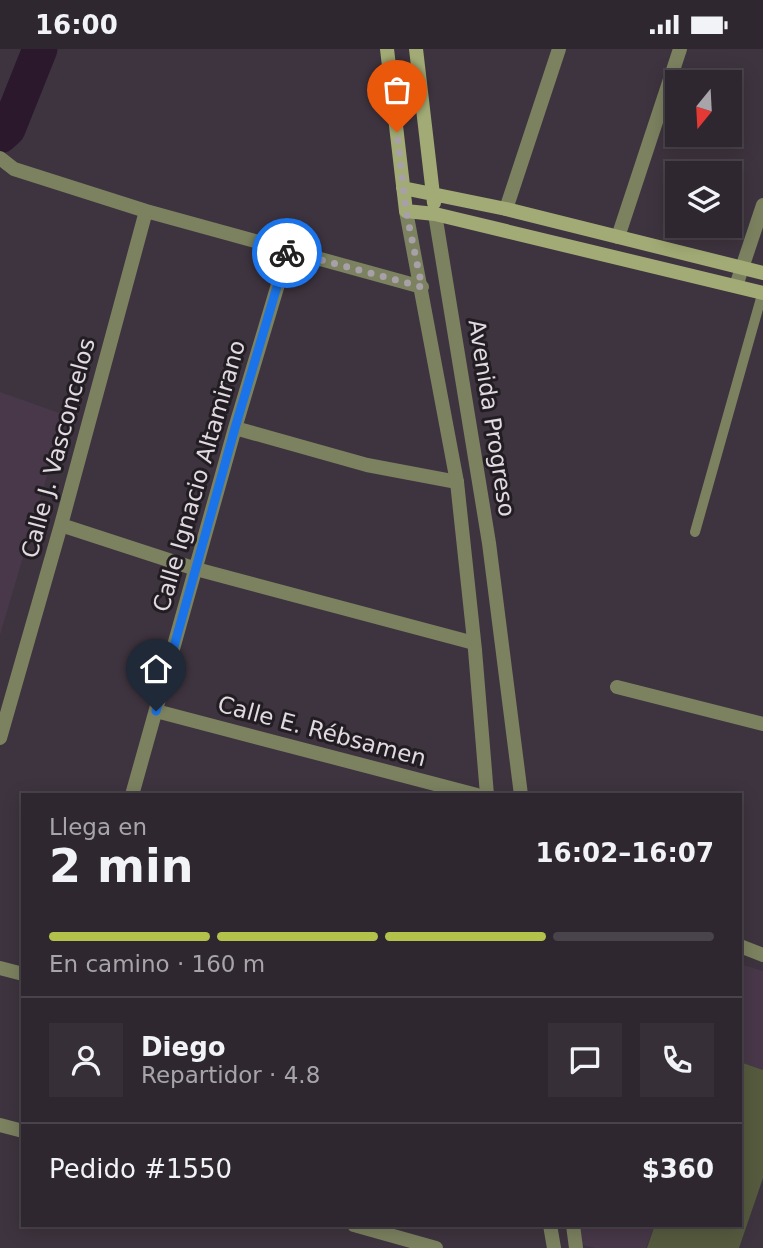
<!DOCTYPE html>
<html lang="es">
<meta charset="utf-8">
<style>
body{margin:0;font-family:"DejaVu Sans",sans-serif;background:#362f37;color:#f1f3f6;height:100vh;display:flex;flex-direction:column;font-size:26px;white-space:nowrap}
*{box-sizing:border-box;margin:0}
p{font-size:23px;color:#a7a5aa}
.icon{flex:none;width:38px;height:38px;fill:none;stroke:currentColor;stroke-width:2;stroke-linecap:round;stroke-linejoin:round}
.map{position:relative;flex:1;overflow:hidden}
.panel{position:absolute;left:21px;top:744px;width:721px;height:434px;display:flex;flex-direction:column;background:#2e272f;border-radius:0px;box-shadow:0 4px 18px #0003,0 0 0 2px #49444b}
.panel>*{flex:none}
.needle{width:46px;rotate:198deg}
.fabs{position:absolute;left:665px;top:21px;display:grid;gap:14px}
.fabs a{display:grid;place-items:center;width:77px;height:77px;border-radius:0px;background:#2e272f;box-shadow:0 4px 18px #0003,0 0 0 2px #49444b;font-size:35px}
.pin{position:absolute;display:grid;place-items:center;width:60px;height:60px;color:#fff;margin:-72px -30px;border-radius:50% 50% 50% 0;rotate:-45deg;box-shadow:0 0 7px #0007}
.pin .icon{rotate:45deg}
.courier{position:absolute;display:grid;place-items:center;width:70px;height:70px;margin:-35px;border:5px solid #1a73e8;border-radius:50%;background:#fff;color:#222;box-shadow:0 2px 9px #0007}
.summary em{font-style:normal;font-weight:600}
.summary div{display:flex;flex-direction:column-reverse}
.summary{display:flex;align-items:center;justify-content:space-between;height:119px;padding:0 28px}
h1{font-size:46px;font-weight:600;line-height:52px}
.bar{display:grid;grid-template-columns:repeat(4,1fr);gap:10px 7px;align-content:center;height:84px;padding:0 28px}
.bar i{height:9px;border-radius:5px;background:#49444b}
.bar .current{background:#b3c24b}
.bar p{grid-column:span 4}
.line{display:flex;align-items:center;gap:18px;padding:0 28px;border-top:2px solid #49444b}
.line div{flex:1}
.round{display:grid;place-items:center;flex:none;width:74px;height:74px;border-radius:0px;background:#362f37}
.status{display:flex;justify-content:space-between;align-items:center;height:49px;padding:0 35px;background:#2e272f;direction:ltr}
.status svg{height:19px;fill:currentColor}
.map>svg:first-child{display:block}
.built{fill:#483849}
.green{fill:#565b3f}
.lines{fill:none;stroke-linecap:round;stroke-linejoin:round}
.river{stroke:#2b182d;stroke-width:35}
.service{stroke:#7c8260;stroke-width:10}
.minor{stroke:#7c8260;stroke-width:14}
.tertiary{stroke:#7c8260;stroke-width:14}
.secondary{stroke:#a2ab75;stroke-width:14}
.done{stroke:#a8a0a8;stroke-width:7;stroke-dasharray:0 12.6}
.route{stroke:#1a73e8;stroke-width:9}
.labels{text-anchor:middle;stroke-width:6;stroke-linejoin:round;paint-order:stroke}
.street-label{font-size:23px;fill:#e1dae1;stroke:#221d22}
</style>
<div class="status"><b>16:00</b><svg viewBox="0 0 49 12"><path d="M0 12V9h3v3zM5 12V6h3v6zM10 12V3h3v9zM15 12V0h3v12zM26 1h20v11H26zM47 4h2v5h-2z"/></svg></div>
<div class="map">
<svg width="763" height="1199" viewBox="0 0 763 1199">
<rect width="100%" height="100%" fill="#3e343f"/>
<!-- built -->
<path class="built" d="M0 343 65 366 0 586Z
M740 915 763 922V1021L740 1013Z
M577 1176H655L646 1199H594L580 1195Z"/>
<!-- green -->
<path class="green" d="M740 1013 763 1021V1129L739 1199H647L655 1176H740Z"/>
<g class="lines">
<!-- river -->
<path class="river" d="M0 87 8 80 40 0"/>
<!-- service -->
<path class="service" d="M695 483 763 242"/>
<!-- minor -->
<path class="minor" d="M0 109 14 120 146 162 422 238
M506 160 559 0
M618 188 680 0
M736 237 763 156
M235 379 367 416 457 433
M61 476 196 520 474 594
M617 638 763 675
M156 662 477 746
M0 689 61 476 146 162
M132 746 235 379 288 202
M740 897 763 906
M0 919 23 925
M0 1076 23 1082
M354 1176 436 1199"/>
<!-- tertiary -->
<path class="tertiary" d="M406 162 457 433 475 601 487 746
M435 165 489 494 521 746
M550 1176 554 1199
M573 1176 576 1199"/>
<!-- secondary -->
<path class="secondary" d="M387 0 406 162 435 165 763 244
M416 0 434 154
M403 139 506 160 763 224"/>
</g>
<g class="lines">
<!-- done -->
<path class="done" d="M287 204 288 202 422 238 406 162 397 83"/>
<!-- route -->
<path class="route" d="M156 662 235 379 287 204"/>
</g>
<g class="labels">
<!-- street labels -->
<g class="street-label">
<text transform="translate(492 369) rotate(81)" y="8">Avenida Progreso</text>
<text transform="translate(58 399) rotate(-75)" y="8">Calle J. Vasconcelos</text>
<text transform="translate(199 427) rotate(-74)" y="8">Calle Ignacio Altamirano</text>
<text transform="translate(322 682) rotate(15)" y="8">Calle E. Rébsamen</text>
</g>
</g>
</svg>
<div class="fabs">
<a><svg class="needle" viewBox="-14 -14 28 28"><path d="M0-13l5 13h-10z" fill="#e53935"/><path d="M0 13l5-13h-10z" fill="#a7a5aa"/></svg></a>
<a><svg class="icon" aria-label="layers" viewBox="0 0 24 24"><path d="M12 4l9 5-9 5-9-5zM3 14l9 5 9-5"/></svg></a>
</div>
<div class="pin" style="left:397px;top:83px;background:#ea580c"><svg class="icon" aria-label="bag" viewBox="0 0 24 24"><path d="M5 8h14l-1 12H6zM9 8a3 3 0 0 1 6 0"/></svg></div>
<div class="pin" style="left:156px;top:662px;background:#1f2937"><svg class="icon" aria-label="home" viewBox="0 0 24 24"><path d="M3 11l9-7 9 7M6 9v11h12V9"/></svg></div>
<div class="courier" style="left:287px;top:204px"><svg class="icon" aria-label="bike" viewBox="0 0 24 24"><circle cx="6" cy="16" r="4"/><circle cx="18" cy="16" r="4"/><path d="M6 16l4-8h5l3 8M10 8l3 8H6M13 5h3"/></svg></div>
<section class="panel">
<div class="summary"><div><h1>2 min</h1><p>Llega en</p></div><em>16:02–16:07</em></div>
<div class="bar"><i class="current"></i><i class="current"></i><i class="current"></i><i></i><p>En camino · 160 m</p></div>
<div class="line" style="height:126px"><a class="round"><svg class="icon" aria-label="person" viewBox="0 0 24 24"><circle cx="12" cy="8" r="4"/><path d="M4 21q1-7 8-7t8 7"/></svg></a><div><b>Diego</b><p>Repartidor · 4.8</p></div><a class="round"><svg class="icon" aria-label="chat" viewBox="0 0 24 24"><path d="M4 5h16v11H9l-5 4z"/></svg></a><a class="round"><svg class="icon" aria-label="phone" viewBox="0 0 24 24"><path d="M5 4h4l2 5-3 2q2 4 5 5l2-3 5 2v4C11 20 4 13 5 4z"/></svg></a></div>
<div class="line" style="height:91px"><div>Pedido #1550</div><b>$360</b></div>
</section>
</div>
